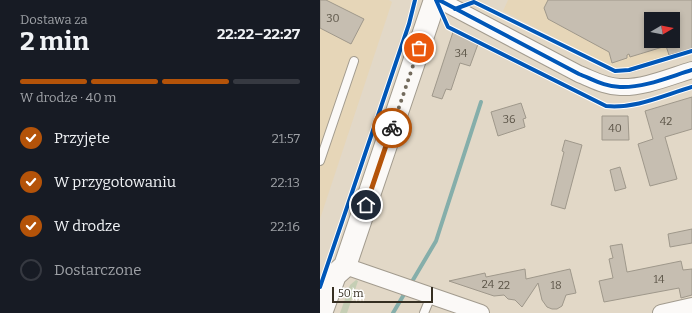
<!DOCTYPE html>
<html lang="pl">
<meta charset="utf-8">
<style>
body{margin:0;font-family:Bitter,serif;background:#242831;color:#f1f3f6;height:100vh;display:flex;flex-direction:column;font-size:15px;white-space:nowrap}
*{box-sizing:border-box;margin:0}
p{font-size:13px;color:#9ea1a6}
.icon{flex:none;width:22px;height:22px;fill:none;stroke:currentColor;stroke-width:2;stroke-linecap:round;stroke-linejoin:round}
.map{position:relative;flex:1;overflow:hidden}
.panel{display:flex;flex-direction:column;background:#171b24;width:320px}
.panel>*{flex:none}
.needle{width:26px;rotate:80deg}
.controls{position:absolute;left:324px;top:12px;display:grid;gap:8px}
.controls a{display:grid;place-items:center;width:36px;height:36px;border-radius:0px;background:#171b24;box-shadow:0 2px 6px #0003;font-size:20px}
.scale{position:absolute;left:12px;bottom:10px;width:101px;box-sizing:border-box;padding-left:4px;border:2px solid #362f22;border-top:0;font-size:11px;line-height:14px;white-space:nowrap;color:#362f22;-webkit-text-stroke:3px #fff;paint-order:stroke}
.pin{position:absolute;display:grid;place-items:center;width:34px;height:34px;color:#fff;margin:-17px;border:2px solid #fff;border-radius:50%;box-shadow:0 1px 4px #0007}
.courier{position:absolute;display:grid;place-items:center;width:40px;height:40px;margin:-20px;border:3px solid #b45309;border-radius:50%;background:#fff;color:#222;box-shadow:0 1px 5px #0007}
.head em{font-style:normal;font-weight:700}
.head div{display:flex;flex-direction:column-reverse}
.head{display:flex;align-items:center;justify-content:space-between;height:68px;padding:0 20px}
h1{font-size:26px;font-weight:700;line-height:30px}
.bar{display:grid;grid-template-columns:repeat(4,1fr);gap:6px 4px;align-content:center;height:48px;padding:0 20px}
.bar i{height:5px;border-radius:3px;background:#363941}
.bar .on{background:#b45309}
.bar p{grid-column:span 4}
ol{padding:0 20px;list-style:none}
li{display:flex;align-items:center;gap:12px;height:44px}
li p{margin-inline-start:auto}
li .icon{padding:4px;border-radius:50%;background:#b45309;color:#fff;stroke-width:4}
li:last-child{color:#9ea1a6}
li i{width:22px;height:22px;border:2px solid #363941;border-radius:50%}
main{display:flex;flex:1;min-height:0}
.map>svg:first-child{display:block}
.built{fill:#e6d6b8;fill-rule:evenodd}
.green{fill:#c5ceb4}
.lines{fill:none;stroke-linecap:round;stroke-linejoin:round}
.stream{stroke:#85aeaa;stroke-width:4}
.building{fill:#c6beb1;stroke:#9f988b;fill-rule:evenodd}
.lane-casing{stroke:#a29b8e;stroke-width:10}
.street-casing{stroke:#a29b8e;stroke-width:18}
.secondary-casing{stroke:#a29b8e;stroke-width:24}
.lane{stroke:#fbf9f7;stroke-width:8}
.street{stroke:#fbf9f7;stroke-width:16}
.secondary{stroke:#fbf9f7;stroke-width:22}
.cycleway-casing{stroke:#fff;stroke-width:6}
.cycleway{stroke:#0057b8;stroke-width:4}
.done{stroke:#726a5c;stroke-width:4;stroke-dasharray:0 7.2}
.route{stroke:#b45309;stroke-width:5}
.labels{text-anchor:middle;stroke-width:3.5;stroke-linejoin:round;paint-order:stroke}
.number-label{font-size:11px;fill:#5a5346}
</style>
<main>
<section class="panel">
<div class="head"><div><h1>2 min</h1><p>Dostawa za</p></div><em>22:22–22:27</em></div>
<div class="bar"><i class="on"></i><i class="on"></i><i class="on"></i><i></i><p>W drodze · 40 m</p></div>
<ol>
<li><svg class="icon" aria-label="check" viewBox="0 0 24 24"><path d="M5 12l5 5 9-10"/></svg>Przyjęte<p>21:57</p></li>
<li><svg class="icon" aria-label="check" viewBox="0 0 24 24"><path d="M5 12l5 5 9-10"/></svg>W przygotowaniu<p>22:13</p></li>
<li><svg class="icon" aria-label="check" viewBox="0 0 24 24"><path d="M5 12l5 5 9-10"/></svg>W drodze<p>22:16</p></li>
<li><i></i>Dostarczone</li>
</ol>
</section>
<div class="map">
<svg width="372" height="313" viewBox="0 0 372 313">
<rect width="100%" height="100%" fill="#e2d8c7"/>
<!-- built -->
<path class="built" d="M0 0H69L72 2 0 219Z
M188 0H372V49L309 68 292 67 183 11ZM331 19H353V41H331Z"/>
<!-- green -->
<path class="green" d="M36 280 38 281 27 313H20L30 285Z"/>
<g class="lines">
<!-- stream -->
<path class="stream" d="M90 285 116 241 161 102
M73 313 86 291"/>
</g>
<!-- building -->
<path class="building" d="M0 0H6L44 19 31 44 0 28Z
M228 0H372V49L349 55 346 46 310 57 309 54 307 55V58L292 63 289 52 228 19 224 8ZM331 19H353V41H331Z
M133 32 158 44 150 66 140 63 131 90 126 89 122 99 112 96Z
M372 97V129L345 137 357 179 330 186 318 144 333 139 325 111Z
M201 103 206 118 203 119 205 127 178 136 171 112Z
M282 116H308L309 140H282Z
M245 140 262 145 245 209 231 205 244 152 242 151Z
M300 167 306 188 295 191 290 170Z
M372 229V243L350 247 348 234Z
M302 244 307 272 361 261 363 270 372 269V295L361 298 359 288 284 302 279 281 293 278 289 259 293 258 290 246Z
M205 269 206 279 250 269 256 293 246 295 242 306 237 309H232L227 307 222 300 218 283 202 307 195 300 188 299 184 295 174 296 129 281 165 273 166 277Z"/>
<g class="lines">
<defs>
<path id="lane" d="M0 161 34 61
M104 313 111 296"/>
<path id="street" d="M119 0 259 74C272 79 285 87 300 87 324 88 349 77 372 70
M25 266 161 313
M341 313 372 306"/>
<path id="secondary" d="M1 313 15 275 25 266 115 0"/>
</defs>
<!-- lane casing -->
<use href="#lane" class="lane-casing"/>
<!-- street casing -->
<use href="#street" class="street-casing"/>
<!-- secondary casing -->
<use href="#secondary" class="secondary-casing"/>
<!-- lane -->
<use href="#lane" class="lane"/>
<!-- street -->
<use href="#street" class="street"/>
<!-- secondary -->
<use href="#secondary" class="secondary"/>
<defs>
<path id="cycleway" d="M116 0 128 27 286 106C316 109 344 95 372 87
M119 0 259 74C272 79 285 87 300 87 324 88 349 77 372 70
M135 9 154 2 295 71 309 70 372 51
M0 287 89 24 95 0"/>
</defs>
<!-- cycleway casing -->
<use href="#cycleway" class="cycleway-casing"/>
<!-- cycleway -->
<use href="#cycleway" class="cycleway"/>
</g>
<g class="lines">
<!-- done -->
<path class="done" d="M72 128 99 48"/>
<!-- route -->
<path class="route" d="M46 205 72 128"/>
</g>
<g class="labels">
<!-- number labels -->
<g class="number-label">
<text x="13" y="22">30</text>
<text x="141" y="57">34</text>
<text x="189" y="123">36</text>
<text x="346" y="125">42</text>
<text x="295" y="132">40</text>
<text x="339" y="283">14</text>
<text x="168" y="288">24</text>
<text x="184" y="289">22</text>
<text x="236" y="289">18</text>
</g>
</g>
</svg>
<div class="controls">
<a><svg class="needle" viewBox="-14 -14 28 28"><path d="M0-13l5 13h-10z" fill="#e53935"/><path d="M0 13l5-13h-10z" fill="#9ea1a6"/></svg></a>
</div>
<div class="scale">50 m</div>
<div class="pin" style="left:99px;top:48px;background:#ea580c"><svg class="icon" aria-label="bag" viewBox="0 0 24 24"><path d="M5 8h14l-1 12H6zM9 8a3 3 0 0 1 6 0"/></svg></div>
<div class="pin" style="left:46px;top:205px;background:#1f2937"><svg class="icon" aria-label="home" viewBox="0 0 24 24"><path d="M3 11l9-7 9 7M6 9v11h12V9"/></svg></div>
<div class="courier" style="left:72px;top:128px"><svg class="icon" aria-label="bike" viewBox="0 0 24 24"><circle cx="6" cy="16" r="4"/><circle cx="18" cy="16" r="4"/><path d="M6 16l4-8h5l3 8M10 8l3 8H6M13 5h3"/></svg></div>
</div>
</main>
